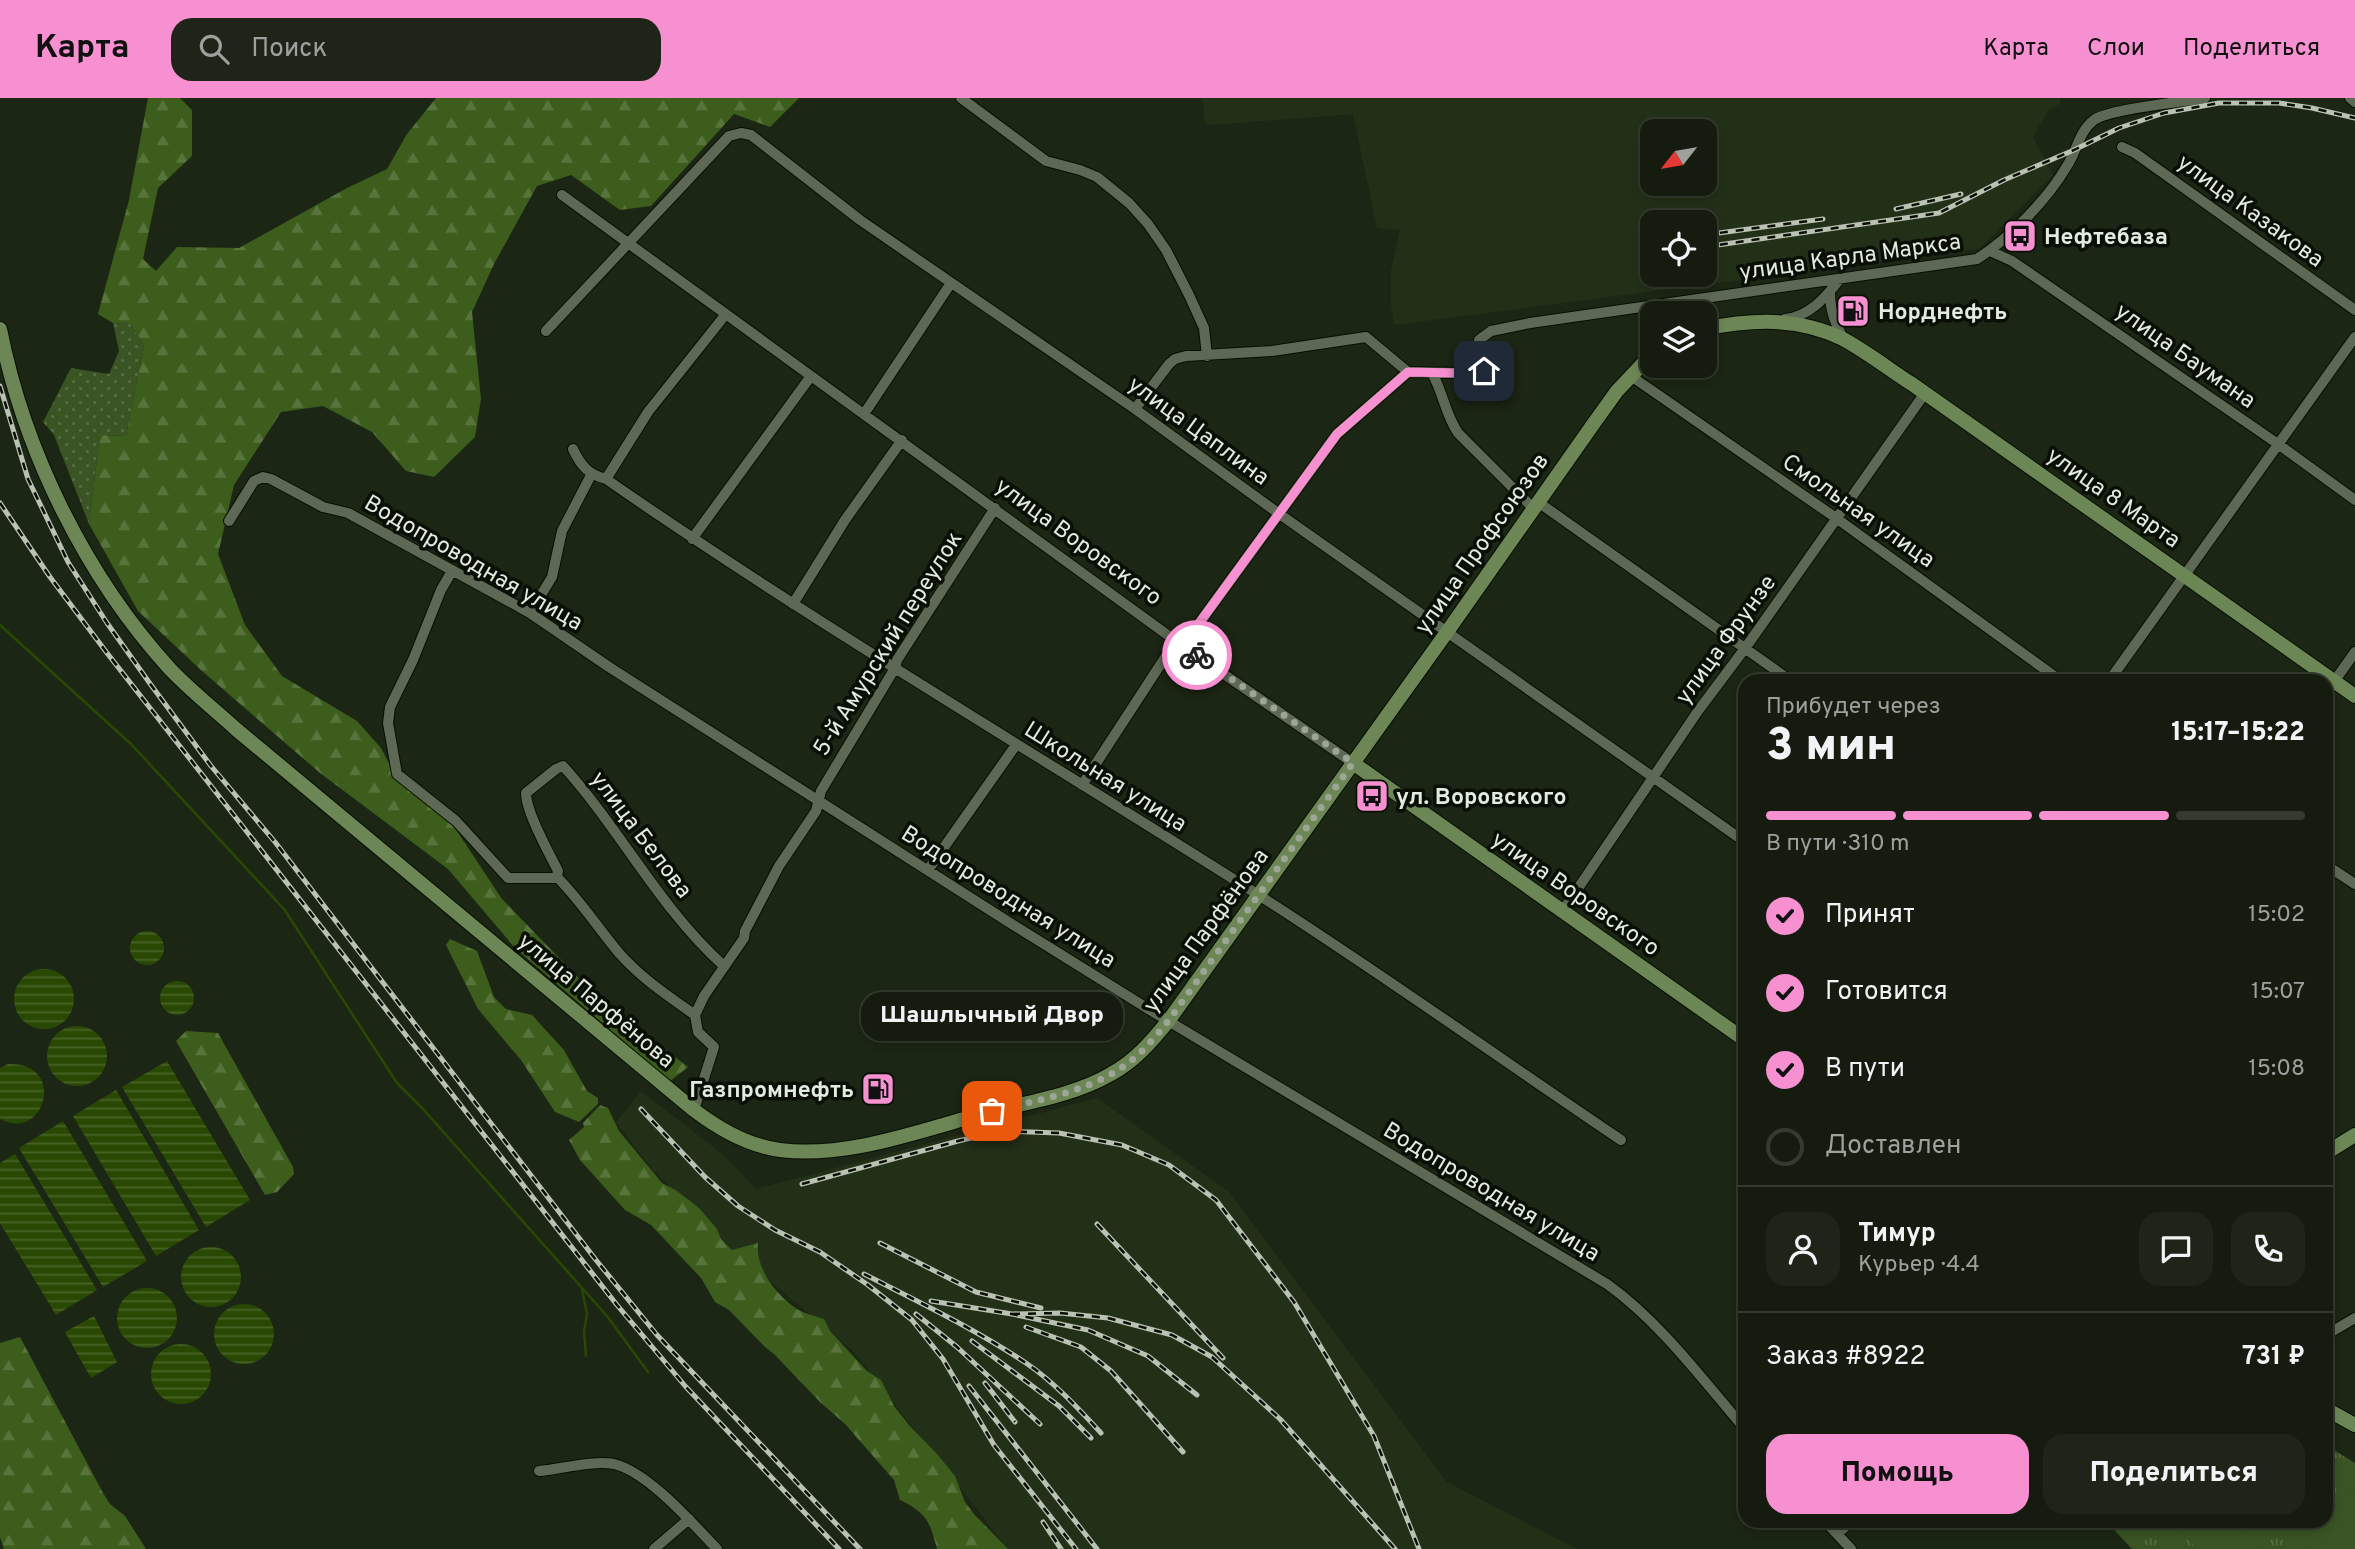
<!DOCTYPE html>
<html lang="ru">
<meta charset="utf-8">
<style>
body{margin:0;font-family:Overpass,sans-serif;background:#1e2518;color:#f1f3f6;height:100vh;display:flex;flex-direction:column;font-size:26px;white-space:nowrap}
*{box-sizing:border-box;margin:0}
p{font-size:23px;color:#9da19e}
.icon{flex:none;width:38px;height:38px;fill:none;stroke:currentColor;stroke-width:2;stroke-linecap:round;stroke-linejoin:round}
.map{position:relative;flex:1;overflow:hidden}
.details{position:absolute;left:1738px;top:576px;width:595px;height:854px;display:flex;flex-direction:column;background:#151c0f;border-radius:21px;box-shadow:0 4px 10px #0003,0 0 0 2px #343a2f}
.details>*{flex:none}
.needle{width:46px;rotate:239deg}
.tools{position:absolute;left:1640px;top:21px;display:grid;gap:14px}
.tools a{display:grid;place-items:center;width:77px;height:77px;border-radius:14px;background:#151c0f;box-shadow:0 4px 10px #0003,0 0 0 2px #343a2f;font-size:35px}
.pin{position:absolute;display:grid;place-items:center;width:60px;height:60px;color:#fff;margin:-30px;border-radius:14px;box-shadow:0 4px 10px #0006}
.courier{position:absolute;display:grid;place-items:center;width:70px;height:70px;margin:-35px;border:5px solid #f690d1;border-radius:50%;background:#fff;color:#222;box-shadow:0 2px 9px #0007}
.bubble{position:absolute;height:49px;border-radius:21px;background:#151c0f;box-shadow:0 4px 10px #0003,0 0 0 2px #343a2f;font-size:23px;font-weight:800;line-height:49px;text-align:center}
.summary em{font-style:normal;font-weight:800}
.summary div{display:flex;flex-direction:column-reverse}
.summary{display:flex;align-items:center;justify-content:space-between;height:119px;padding:0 28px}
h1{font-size:46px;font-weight:800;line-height:52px}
.bar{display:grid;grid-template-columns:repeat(4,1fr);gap:10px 7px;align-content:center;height:84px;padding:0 28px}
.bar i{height:9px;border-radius:5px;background:#343a2f}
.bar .selected{background:#f690d1}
.bar p{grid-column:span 4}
.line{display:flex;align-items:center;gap:18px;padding:0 28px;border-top:2px solid #343a2f}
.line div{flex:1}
.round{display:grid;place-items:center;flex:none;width:74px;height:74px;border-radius:21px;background:#1e2518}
ol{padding:0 28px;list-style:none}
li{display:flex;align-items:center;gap:21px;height:77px}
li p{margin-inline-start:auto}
li .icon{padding:7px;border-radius:50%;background:#f690d1;color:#111;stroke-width:4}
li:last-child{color:#9da19e}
li i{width:38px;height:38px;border:4px solid #343a2f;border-radius:50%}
.primary-button{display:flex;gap:14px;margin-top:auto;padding:14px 28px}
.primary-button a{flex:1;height:80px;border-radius:21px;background:#f690d1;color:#111;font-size:28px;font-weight:800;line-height:80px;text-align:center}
.primary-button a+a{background:#1e2518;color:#f1f3f6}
header{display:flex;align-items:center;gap:42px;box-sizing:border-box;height:98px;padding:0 35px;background:#f690d1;color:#111}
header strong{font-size:33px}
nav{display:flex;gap:38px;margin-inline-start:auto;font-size:24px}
.search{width:490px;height:63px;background:#1e2518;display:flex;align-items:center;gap:18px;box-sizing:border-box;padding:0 24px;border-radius:21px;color:#9da19e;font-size:26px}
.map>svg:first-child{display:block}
.built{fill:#233018;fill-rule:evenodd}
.grass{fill:url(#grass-dots)}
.forest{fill:url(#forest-firs)}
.park{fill:url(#park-tufts)}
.pitch{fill:#3a5423}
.water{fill:url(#water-rules)}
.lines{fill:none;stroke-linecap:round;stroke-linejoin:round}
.stream{stroke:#294903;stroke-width:2.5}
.minor-casing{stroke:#070f02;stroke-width:12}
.secondary-casing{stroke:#070f02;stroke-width:16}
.minor{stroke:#5d6955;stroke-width:10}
.secondary{stroke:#6c8755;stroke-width:14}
.rail-casing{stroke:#bac2b4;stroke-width:5}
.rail{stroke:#090e06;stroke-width:2.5;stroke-dasharray:8;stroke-linecap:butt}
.done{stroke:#9da597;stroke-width:7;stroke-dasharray:0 12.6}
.route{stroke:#f690d1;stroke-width:9}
.labels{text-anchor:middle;stroke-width:7;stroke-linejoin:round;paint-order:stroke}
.street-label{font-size:23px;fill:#e3eade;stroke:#090e06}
.poi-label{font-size:23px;font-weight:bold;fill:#e3eade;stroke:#090e06;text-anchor:start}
</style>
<header>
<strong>Карта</strong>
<div class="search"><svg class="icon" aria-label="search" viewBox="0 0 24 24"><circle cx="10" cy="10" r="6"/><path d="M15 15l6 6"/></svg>Поиск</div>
<nav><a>Карта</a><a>Слои</a><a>Поделиться</a></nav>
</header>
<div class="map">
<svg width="2355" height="1451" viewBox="0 0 2355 1451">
<defs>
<pattern id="grass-dots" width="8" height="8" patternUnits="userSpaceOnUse" patternTransform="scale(1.75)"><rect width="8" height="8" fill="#3a5423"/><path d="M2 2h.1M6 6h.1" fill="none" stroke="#566d42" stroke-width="1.8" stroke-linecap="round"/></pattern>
<pattern id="forest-firs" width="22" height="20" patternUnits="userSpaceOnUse" patternTransform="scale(1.75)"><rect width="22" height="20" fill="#3c5d1c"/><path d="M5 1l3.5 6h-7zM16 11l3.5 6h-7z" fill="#58743d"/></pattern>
<pattern id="park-tufts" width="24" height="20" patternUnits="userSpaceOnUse" patternTransform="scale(1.75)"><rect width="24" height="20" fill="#3a5423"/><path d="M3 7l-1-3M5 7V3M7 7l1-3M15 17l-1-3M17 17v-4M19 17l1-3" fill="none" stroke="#566d42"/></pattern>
<pattern id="water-rules" width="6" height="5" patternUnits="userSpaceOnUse" patternTransform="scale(1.75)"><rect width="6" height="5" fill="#294903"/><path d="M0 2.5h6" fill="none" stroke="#486327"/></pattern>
</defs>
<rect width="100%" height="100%" fill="#1c2614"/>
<!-- built -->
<path class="built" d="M1202 0H2060L2061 5 2048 13 2033 39 2053 77 1979 151 1394 227 1391 206V173L1400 132 1377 130 1353 16 1210 27 1205 24ZM1704 33V86H1652V33ZM1704 124V177H1652V124Z
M641 993 725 1058 756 1091 1097 1000 1228 1093 1447 1384 1577 1451H1008L853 1253 731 1150 651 1070 616 1024Z"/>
<!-- grass -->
<path class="grass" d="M113 225 131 226 144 248 126 338 100 337 89 426 54 337 43 324 71 270 109 276 119 253Z"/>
<!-- forest -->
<path class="forest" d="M148 0H180L192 12V58L158 90 143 161 156 173 177 149 239 150 347 90 387 71 407 36 436 0H799L770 29 734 16 651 108 620 112 571 77 537 88 494 166 472 214 481 301 475 339 434 379 406 373 372 334 323 308 281 314 234 387 218 456 245 527 282 578 357 623 381 650 396 679 449 721 502 801 595 897 688 969 670 983 515 850 448 771 320 675 202 573 138 513 89 426 100 337 126 338 144 248 131 226 113 225 98 216 129 102Z
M450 841 477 853 494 899 506 911 532 917 564 952 587 993 598 1000V1006L579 1024 555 1014 521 962 478 911 446 847Z
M186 933 218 935 293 1069 294 1076 277 1094 265 1097 176 943Z
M600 1007 608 1010 619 1033 662 1085 677 1093 699 1110 717 1131 721 1141 732 1152 758 1145C755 1170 776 1197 797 1211 805 1216 815 1218 824 1221L830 1233 867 1273 881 1282 894 1308 909 1327 937 1356 955 1378 965 1404 974 1416 1008 1451H937C930 1424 927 1415 900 1402L894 1382 845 1326 820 1304 774 1256 765 1249 729 1212 715 1204 701 1180 651 1127 625 1112 580 1062 569 1042 584 1029 583 1025Z
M20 1239 103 1395 110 1406 125 1418 146 1451H4L0 1439V1245Z"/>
<!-- park -->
<path class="park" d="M2326 1347 2355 1365V1451H2132L2106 1423H2326Z"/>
<!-- pitch -->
<path class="pitch" d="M2340 1387 2355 1395V1451H2304L2320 1423H2326V1412Z
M2179 1423H2232L2263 1451H2198L2179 1433 2177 1425Z"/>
<!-- water -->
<path class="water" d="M130 850a17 17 0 1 1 34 0a17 17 0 1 1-34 0Z
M14 901a30 30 0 1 1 60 0a30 30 0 1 1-60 0Z
M160 900a17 17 0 1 1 34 0a17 17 0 1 1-34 0Z
M47 958a30 30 0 1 1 60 0a30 30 0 1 1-60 0Z
M167 963 250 1102 206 1129 122 989Z
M8 966C67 963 46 1045 0 1021V970Z
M116 992 199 1132 156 1158 73 1018Z
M63 1023 147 1163 103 1189 19 1050Z
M15 1056 97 1192 56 1217 0 1125V1065Z
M181 1179a30 30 0 1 1 60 0a30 30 0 1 1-60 0Z
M117 1220a30 30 0 1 1 60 0a30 30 0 1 1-60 0Z
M214 1236a30 30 0 1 1 60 0a30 30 0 1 1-60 0Z
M94 1218 117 1264 91 1280 65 1234Z
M151 1276a30 30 0 1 1 60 0a30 30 0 1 1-60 0Z"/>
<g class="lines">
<!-- stream -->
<path class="stream" d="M0 527 131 646 284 811 397 985 423 1011 607 1218 648 1274
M582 1192 587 1216 584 1234 586 1258"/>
<defs>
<path id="minor" d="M961 0 1046 63 1080 72 1097 79 1129 105 1148 126 1166 152 1189 197 1204 230 1207 258
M2350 0 2355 4
M2122 49 2135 55 2355 212
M562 97 1180 546 1353 665
M1990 153 2012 163 2278 346 2355 402
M1830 194C1830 213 1835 225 1844 242
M1785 221C1810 218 1825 200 1840 181
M546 233 729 38 741 35 751 37 860 122 1135 311 1278 415 1745 744
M1432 275C1443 294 1445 316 1458 335L1534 411
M1631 278 1836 420 2061 583
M1135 311 1169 266 1175 261 1186 258 1272 253 1366 239 1408 274
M864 316 951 185
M573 351C581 368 588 376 606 381 818 528 1040 658 1257 796 1381 875 1499 960 1621 1042
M606 381 648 314 726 216
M1538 404 1791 583
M229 423 254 383 263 379 271 381 323 409 348 415 530 515 609 569 1007 823 1150 912 1607 1186C1660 1224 1702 1281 1745 1331
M692 441 811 278
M452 473 441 492 413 562 390 609 388 625 397 676 456 723 508 780H552L557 779 558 773C549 755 526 714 526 695L556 671 563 668C621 732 660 811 724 868
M793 506 845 422 902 342
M530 515 552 479 562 433 591 377
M2109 583 2355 239
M2326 595 2355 554
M1082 687 1166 558 1192 535 1337 336 1408 274 1458 275 1484 273 1479 242 1491 233 1530 225 1977 161C2011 139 2047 102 2067 68 2077 53 2079 33 2094 22 2109 11 2183 4 2205 0
M2326 767 2355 786
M928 772 1016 647
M557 779C580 802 598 830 619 855 641 880 668 898 695 917
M1562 814 1698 613 1746 549 1925 295
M694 1012 714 949 698 934 695 917 704 898 744 840 745 833 779 768 816 713 821 693 895 570 897 562 995 410
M2326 1237 2355 1220
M539 1373C560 1371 594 1362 614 1366 648 1374 693 1426 717 1451
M1825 1423 1851 1451
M1837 1436 1852 1423
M654 1451 689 1421"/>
<path id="secondary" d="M0 231C24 353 86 479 170 571 191 593 215 612 237 632L694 1012C719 1031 748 1048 780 1052 848 1061 924 1031 989 1014 1029 1004 1075 997 1111 976 1135 963 1152 943 1169 922L1447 534 1594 325 1617 293 1652 256
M1704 231C1752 221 1799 219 1843 241 1867 254 1890 272 1912 286L2355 598
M1353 665 1745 942
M2326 1055 2355 1037
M2326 1311 2355 1327"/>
</defs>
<!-- minor casing -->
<use href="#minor" class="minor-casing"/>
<!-- secondary casing -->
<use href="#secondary" class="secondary-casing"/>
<!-- minor -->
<use href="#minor" class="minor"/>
<!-- secondary -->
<use href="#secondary" class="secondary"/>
<defs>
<path id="rail" d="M1896 111 1961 96
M1704 137 1823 121
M1648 145H1652
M1704 149 1939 115 2004 82 2074 52 2119 30 2164 15 2219 5H2279L2312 10 2355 20
M1650 157 1652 156
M0 288 28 381 68 464 107 525 151 587 211 668 275 744 596 1162 657 1237 860 1451
M0 405 50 479 107 555 617 1207 686 1289 839 1451
M641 1011 705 1079 738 1108 775 1132 820 1154 868 1187 912 1222 943 1261 994 1347 1076 1451
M802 1086 958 1043 1000 1033 1059 1035 1122 1047 1169 1067 1216 1102 1294 1204 1374 1338 1419 1451
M1097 1126 1223 1260
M880 1145 976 1194 1041 1210
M864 1176C919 1204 975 1231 1026 1265 1054 1284 1078 1310 1101 1335
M931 1203 1012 1216 1088 1232 1148 1258 1197 1297
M916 1216 957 1249 1040 1326
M1012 1216 1060 1215 1108 1220 1172 1237 1212 1259 1280 1321 1395 1451
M1026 1229 1081 1249 1111 1273 1183 1354
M972 1243 1059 1308 1091 1340
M985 1285 1015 1324
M969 1288 1097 1451
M1043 1424 1061 1451"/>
</defs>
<!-- rail casing -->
<use href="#rail" class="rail-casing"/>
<!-- rail -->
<use href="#rail" class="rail"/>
</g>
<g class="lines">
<!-- done -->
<path class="done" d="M992 1013C1038 1002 1090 994 1128 965 1144 953 1157 937 1169 922L1353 665 1197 557"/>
<!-- route -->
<path class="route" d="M1197 557 1180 545 1192 535 1337 336 1408 274 1458 275 1484 273"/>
</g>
<!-- icons -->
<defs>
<symbol id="bus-square" viewBox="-11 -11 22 22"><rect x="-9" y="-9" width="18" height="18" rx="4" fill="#f690d1" stroke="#090e06"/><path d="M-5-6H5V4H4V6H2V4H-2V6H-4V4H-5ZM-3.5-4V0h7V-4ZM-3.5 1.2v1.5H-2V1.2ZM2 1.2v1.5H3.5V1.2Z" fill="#111"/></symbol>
<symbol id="fuel-square" viewBox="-11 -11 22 22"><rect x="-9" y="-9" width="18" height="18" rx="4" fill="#f690d1" stroke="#090e06"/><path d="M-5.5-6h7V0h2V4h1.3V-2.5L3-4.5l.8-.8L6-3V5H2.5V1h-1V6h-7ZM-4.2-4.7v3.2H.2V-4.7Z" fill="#111"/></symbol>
</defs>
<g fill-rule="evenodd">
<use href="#bus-square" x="2001" y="119" width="38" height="38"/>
<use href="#fuel-square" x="1834" y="194" width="38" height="38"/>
<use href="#bus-square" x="1353" y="679" width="38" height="38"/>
<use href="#fuel-square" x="859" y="972" width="38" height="38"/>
</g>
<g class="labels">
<!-- street labels -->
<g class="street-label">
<text transform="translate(2251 112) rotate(36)" y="8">улица Казакова</text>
<text transform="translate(1850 158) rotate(-8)" y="8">улица Карла Маркса</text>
<text transform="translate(2186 257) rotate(35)" y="8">улица Баумана</text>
<text transform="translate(1199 332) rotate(36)" y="8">улица Цаплина</text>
<text transform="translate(2114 399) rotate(35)" y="8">улица 8 Марта</text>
<text transform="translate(1859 412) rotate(35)" y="8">Смольная улица</text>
<text transform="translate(1079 443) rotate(36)" y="8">улица Воровского</text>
<text transform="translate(1481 445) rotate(-55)" y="8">улица Профсоюзов</text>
<text transform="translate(474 464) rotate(30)" y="8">Водопроводная улица</text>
<text transform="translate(1725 541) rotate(-54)" y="8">улица Фрунзе</text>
<text transform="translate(887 545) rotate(-58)" y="8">5-й Амурский переулок</text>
<text transform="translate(1106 678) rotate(32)" y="8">Школьная улица</text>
<text transform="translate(642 736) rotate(53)" y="8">улица Белова</text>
<text transform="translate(1576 795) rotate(35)" y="8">улица Воровского</text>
<text transform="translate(1009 798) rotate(32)" y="8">Водопроводная улица</text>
<text transform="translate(1205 832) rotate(-54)" y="8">улица Парфёнова</text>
<text transform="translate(597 902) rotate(40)" y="8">улица Парфёнова</text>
<text transform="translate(1492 1093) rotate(31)" y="8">Водопроводная улица</text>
</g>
<!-- poi labels -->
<g class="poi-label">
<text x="2044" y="146">Нефтебаза</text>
<text x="1878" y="221">Норднефть</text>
<text x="1396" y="706">ул. Воровского</text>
<text x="854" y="999" text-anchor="end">Газпромнефть</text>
</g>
</g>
</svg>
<div class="tools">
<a><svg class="needle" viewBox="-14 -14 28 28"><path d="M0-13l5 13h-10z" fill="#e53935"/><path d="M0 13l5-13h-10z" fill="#9da19e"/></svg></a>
<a><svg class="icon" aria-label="locate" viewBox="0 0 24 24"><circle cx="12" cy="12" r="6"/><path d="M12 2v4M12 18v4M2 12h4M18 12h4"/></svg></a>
<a><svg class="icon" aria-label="layers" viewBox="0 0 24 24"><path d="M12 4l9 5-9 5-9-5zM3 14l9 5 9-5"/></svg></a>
</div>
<div class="pin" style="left:992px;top:1013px;background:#ea580c"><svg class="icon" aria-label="bag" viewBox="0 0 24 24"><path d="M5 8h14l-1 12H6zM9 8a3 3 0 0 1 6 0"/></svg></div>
<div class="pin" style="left:1484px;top:273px;background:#1f2937"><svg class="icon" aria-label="home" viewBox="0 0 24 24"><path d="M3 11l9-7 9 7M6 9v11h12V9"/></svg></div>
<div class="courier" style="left:1197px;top:557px"><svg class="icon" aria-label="bike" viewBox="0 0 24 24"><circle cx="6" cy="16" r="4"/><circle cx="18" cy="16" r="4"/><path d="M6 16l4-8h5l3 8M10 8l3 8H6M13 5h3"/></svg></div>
<div class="bubble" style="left:861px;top:894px;width:262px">Шашлычный Двор</div>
<section class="details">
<div class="summary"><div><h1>3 мин</h1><p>Прибудет через</p></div><em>15:17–15:22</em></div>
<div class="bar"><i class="selected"></i><i class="selected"></i><i class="selected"></i><i></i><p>В пути · 310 m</p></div>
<ol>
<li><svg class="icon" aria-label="check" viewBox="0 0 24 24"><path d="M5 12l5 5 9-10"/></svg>Принят<p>15:02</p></li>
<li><svg class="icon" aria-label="check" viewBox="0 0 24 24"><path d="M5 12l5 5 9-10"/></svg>Готовится<p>15:07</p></li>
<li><svg class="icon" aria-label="check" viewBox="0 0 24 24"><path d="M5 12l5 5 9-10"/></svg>В пути<p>15:08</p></li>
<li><i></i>Доставлен</li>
</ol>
<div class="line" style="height:126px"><a class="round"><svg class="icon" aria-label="person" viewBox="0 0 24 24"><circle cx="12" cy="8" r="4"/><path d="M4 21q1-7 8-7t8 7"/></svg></a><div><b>Тимур</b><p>Курьер · 4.4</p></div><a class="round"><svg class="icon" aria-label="chat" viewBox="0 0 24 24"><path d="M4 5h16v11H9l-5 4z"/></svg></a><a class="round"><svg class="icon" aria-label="phone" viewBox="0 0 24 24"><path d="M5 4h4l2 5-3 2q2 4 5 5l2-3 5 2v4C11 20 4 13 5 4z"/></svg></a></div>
<div class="line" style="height:91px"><div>Заказ #8922</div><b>731 ₽</b></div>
<div class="primary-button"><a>Помощь</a><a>Поделиться</a></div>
</section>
</div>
